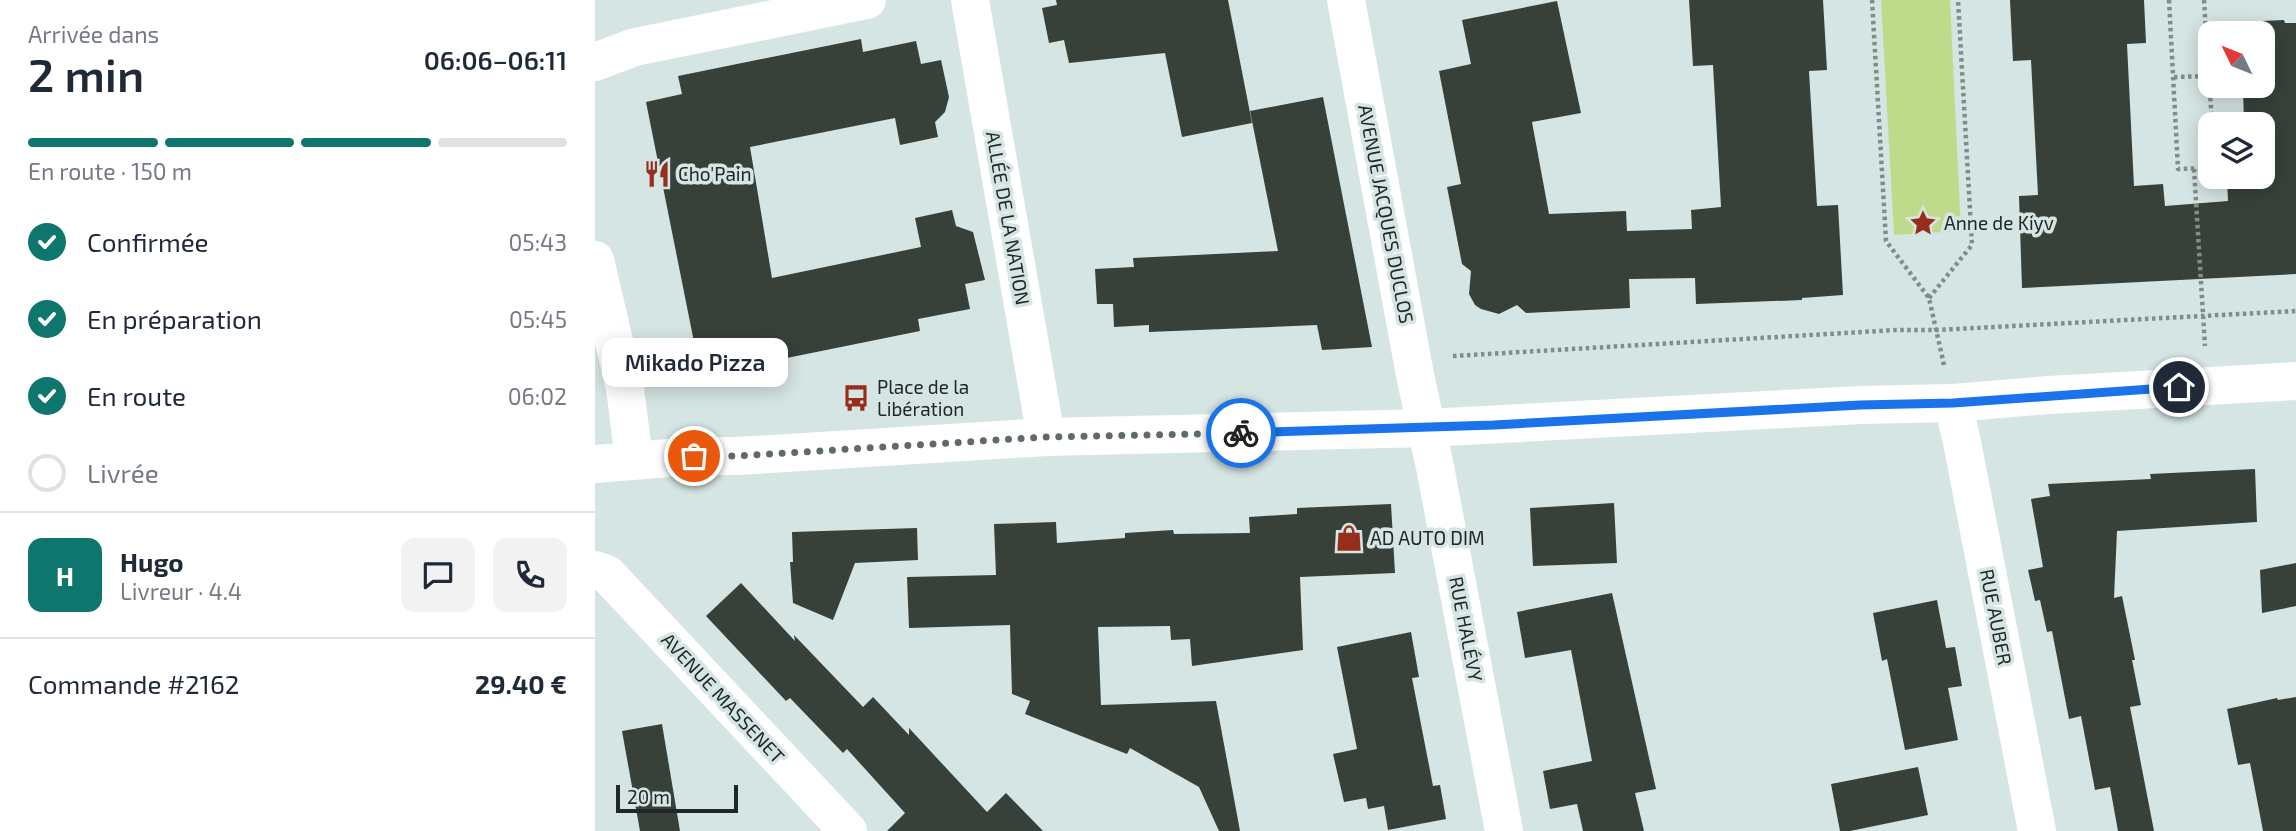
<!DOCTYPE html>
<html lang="fr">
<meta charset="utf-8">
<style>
body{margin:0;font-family:"Exo 2",sans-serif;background:#f2f2f3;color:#1f2937;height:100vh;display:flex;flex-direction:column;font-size:26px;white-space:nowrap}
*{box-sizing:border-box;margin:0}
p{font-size:23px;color:#747a83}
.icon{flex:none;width:38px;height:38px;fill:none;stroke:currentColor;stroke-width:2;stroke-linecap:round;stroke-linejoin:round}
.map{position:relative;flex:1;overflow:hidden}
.details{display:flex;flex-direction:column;background:#fff;width:595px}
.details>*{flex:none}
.needle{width:46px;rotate:313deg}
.fabs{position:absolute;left:1603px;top:21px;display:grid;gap:14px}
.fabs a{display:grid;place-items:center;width:77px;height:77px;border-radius:14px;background:#fff;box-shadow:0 4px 18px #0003;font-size:35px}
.scale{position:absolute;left:21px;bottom:18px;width:122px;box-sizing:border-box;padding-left:7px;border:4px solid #212726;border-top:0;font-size:19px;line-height:24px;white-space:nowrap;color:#212726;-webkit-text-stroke:5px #d5e5e3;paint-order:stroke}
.pin{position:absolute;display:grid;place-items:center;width:60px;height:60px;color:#fff;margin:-30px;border:4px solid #fff;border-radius:50%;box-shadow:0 2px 7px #0007}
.courier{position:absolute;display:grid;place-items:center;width:70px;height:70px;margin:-35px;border:5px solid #1a73e8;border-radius:50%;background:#fff;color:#222;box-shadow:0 2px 9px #0007}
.bubble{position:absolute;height:49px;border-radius:14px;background:#fff;box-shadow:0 4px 18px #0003;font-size:23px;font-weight:600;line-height:49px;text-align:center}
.overview em{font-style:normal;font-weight:600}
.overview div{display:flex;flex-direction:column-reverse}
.overview{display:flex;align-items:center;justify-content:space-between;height:119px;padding:0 28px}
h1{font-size:46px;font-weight:600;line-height:52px}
.bar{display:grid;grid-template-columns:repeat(4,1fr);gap:10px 7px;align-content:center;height:84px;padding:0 28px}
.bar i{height:9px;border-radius:5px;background:#e0e1e3}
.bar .active{background:#0f766e}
.bar p{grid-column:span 4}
.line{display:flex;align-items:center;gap:18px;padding:0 28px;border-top:2px solid #e0e1e3}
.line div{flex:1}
.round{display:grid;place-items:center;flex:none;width:74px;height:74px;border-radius:14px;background:#f2f2f3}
ol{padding:0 28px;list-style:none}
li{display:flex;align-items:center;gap:21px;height:77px}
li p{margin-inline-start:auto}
li .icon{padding:7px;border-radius:50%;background:#0f766e;color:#fff;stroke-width:4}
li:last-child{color:#747a83}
li i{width:38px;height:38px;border:4px solid #e0e1e3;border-radius:50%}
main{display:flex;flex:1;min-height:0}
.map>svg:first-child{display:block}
.green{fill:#bfda8b}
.building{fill:#37413a}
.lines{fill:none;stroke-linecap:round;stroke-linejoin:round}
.path{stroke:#818d8b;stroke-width:4.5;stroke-dasharray:3.5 3.5;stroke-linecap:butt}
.street{stroke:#fff;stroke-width:38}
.secondary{stroke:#fff;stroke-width:38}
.done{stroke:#606a68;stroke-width:7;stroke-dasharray:0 12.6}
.route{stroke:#1a73e8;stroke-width:9}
.labels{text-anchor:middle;stroke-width:7;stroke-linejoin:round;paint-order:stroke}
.poi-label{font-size:19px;fill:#212726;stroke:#d5e5e3;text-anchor:start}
.street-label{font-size:19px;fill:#212726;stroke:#d5e5e3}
</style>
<main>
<section class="details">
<div class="overview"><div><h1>2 min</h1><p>Arrivée dans</p></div><em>06:06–06:11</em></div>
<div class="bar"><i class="active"></i><i class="active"></i><i class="active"></i><i></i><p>En route · 150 m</p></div>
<ol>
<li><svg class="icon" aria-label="check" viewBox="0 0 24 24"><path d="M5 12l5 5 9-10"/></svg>Confirmée<p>05:43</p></li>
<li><svg class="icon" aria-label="check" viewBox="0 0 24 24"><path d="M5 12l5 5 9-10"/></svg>En préparation<p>05:45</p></li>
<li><svg class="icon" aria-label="check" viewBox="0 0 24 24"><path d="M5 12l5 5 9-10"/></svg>En route<p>06:02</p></li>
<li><i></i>Livrée</li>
</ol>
<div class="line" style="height:126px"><b class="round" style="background:#0f766e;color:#fff">H</b><div><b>Hugo</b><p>Livreur · 4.4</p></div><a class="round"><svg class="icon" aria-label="chat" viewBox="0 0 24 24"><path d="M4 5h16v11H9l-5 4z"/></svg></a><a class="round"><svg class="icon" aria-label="phone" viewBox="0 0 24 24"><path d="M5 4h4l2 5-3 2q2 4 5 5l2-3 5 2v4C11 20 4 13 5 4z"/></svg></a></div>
<div class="line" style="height:91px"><div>Commande #2162</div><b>29.40 €</b></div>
</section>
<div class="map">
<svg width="1701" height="831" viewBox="0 0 1701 831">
<rect width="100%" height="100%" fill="#d5e5e3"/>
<!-- green -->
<path class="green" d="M1286 0H1355L1366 231 1299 235Z"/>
<!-- building -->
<path class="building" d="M461 0H633L657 123 587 137 570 53 474 63 469 40 454 43 447 8 462 5Z
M1094 0H1228L1232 70 1214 71 1222 206 1243 205 1248 295 1207 298V300L1101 304 1100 278 1034 279 1035 308 931 313 922 305 904 314 886 309 880 305 874 294 876 271 867 264 852 187 866 184 844 71 876 64 867 20 962 1 986 113 937 122 954 214 1031 211 1032 231 1097 229 1096 210 1126 207 1118 65 1098 66Z
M1415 0H1549L1551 43 1532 44 1539 186 1568 184 1570 206 1633 201 1632 178 1668 177V124H1649L1648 86H1668V33H1645L1644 22 1689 20 1690 23H1701V274L1427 288 1424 196 1443 195 1436 60 1418 61Z
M266 39 268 52 321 41 326 64 346 60 354 97 350 112 340 122 343 137 305 145 300 118 155 147 177 278 326 247 320 218 357 210 361 226 378 232 390 280 370 284 375 309 323 319 325 331 142 368 138 350 102 357 51 102 87 94 83 76Z
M728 97 777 347 727 350 722 325 554 332V325L519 327 518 304H502L500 269 539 267 538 258 683 251 655 111Z
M1660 469 1662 522 1522 531 1519 598 1527 596 1540 660H1537L1546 705 1535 707 1559 831H1523L1515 787 1500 790 1486 716 1474 719 1457 631 1452 632 1445 600 1440 601 1433 570 1448 567 1436 499 1455 496 1453 484 1556 479 1555 474Z
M1019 503 1022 563 938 566 935 508Z
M796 504 800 573 705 577 708 650 597 666 595 639 576 640 575 626 503 627 506 705 621 701 645 831H624L604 787 535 748 532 754 430 714 435 701 417 694 415 625 314 628 312 577 401 575 399 524 461 522 462 543 530 538V533L578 530 579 534 655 533 654 517 702 514V508Z
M322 528 323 560 260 563 238 620 198 603 195 562H198L197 532Z
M1701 563V606L1667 613 1665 570Z
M146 583 200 641 199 635 268 707 278 697 314 735V728L392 812 411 793 448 831H292L310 813 252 749 248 753 195 698 191 701 111 616Z
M1017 593 1061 789 1040 793 1049 831H988L982 804 955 809 948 771 997 761 976 650 930 658 922 612Z
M1342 600 1351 648 1360 647 1367 686 1353 688 1363 740 1310 750 1292 659 1287 661 1278 613Z
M816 632 824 677 817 678 838 786 845 785 851 819 793 830 789 806 773 809 771 798 749 802 738 754 762 749 742 647Z
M1701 697V831H1668L1655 763 1643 765 1632 709 1682 698 1683 700Z
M67 724 85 831H45L27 731Z
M1323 767 1333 815 1255 831H1245L1236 784Z"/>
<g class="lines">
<!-- path -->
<path class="path" d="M1277 0 1291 241 1334 298 1349 365
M1574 0 1583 169 1615 168
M1609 0 1617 124
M1579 77 1614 76
M1599 169 1610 346
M1334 298 1377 245 1363 0
M858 356 1301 330H1342L1701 311"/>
<!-- street -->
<path class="street" d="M375 0 451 437
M751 0 820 375 840 467 909 831
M0 62 40 47 272 0
M0 260 30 388 39 460
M1358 403 1367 442 1442 831
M0 570 12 574 253 831"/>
<!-- secondary -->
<path class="secondary" d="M0 464 99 456H142L451 437 832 428 1265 405 1358 403 1454 395 1701 381"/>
</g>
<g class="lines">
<!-- done -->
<path class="done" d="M99 456H142L451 437 646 433"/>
<!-- route -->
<path class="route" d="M646 433 899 425 1265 405 1358 403 1584 387"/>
</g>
<!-- icons -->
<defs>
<symbol id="restaurant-bare" viewBox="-9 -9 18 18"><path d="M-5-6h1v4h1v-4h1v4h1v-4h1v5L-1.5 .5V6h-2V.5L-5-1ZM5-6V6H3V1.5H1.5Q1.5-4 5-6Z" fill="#972e1c" stroke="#d5e5e3" stroke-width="2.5" paint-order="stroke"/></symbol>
<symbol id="sight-bare" viewBox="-9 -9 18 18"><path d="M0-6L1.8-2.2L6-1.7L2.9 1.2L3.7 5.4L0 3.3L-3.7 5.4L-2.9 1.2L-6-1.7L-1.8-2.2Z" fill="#972e1c" stroke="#d5e5e3" stroke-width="2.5" paint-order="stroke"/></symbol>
<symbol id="bus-bare" viewBox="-9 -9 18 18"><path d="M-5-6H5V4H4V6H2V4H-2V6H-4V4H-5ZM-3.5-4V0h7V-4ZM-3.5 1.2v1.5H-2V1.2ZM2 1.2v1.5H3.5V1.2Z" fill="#972e1c" stroke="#d5e5e3" stroke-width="2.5" paint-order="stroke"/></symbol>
<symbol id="shop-bare" viewBox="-9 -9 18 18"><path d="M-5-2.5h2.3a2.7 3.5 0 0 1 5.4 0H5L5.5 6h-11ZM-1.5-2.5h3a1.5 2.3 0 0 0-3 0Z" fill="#972e1c" stroke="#d5e5e3" stroke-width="2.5" paint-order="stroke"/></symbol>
</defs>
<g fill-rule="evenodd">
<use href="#restaurant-bare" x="43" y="155" width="38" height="38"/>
<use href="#sight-bare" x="1309" y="204" width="38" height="38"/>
<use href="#bus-bare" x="242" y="379" width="38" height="38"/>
<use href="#shop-bare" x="735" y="519" width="38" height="38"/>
</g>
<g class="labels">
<!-- poi labels -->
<g class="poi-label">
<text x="83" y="181">Cho'Pain</text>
<text x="1349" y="230">Anne de Kiyv</text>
<text x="282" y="394">Place de la<tspan x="282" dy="22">Libération</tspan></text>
<text x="775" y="545">AD AUTO DIM</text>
</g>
<!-- street labels -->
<g class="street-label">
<text transform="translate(791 214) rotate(79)" y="7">AVENUE JACQUES DUCLOS</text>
<text transform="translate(413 218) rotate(80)" y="7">ALLÉE DE LA NATION</text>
<text transform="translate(1401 617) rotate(79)" y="7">RUE AUBER</text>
<text transform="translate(871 629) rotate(79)" y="7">RUE HALÉVY</text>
<text transform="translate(128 698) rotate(47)" y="7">AVENUE MASSENET</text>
</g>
</g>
</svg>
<div class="fabs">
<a><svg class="needle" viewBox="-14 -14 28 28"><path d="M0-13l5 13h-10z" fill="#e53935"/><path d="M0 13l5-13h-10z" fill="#747a83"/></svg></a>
<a><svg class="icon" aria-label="layers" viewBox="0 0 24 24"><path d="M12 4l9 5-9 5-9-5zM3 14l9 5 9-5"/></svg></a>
</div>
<div class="scale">20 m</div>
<div class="pin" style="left:99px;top:456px;background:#ea580c"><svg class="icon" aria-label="bag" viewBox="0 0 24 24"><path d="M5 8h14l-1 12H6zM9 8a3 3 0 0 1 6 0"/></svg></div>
<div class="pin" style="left:1584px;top:387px;background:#1f2937"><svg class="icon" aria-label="home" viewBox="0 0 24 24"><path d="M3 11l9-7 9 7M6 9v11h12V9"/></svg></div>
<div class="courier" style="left:646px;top:433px"><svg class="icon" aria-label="bike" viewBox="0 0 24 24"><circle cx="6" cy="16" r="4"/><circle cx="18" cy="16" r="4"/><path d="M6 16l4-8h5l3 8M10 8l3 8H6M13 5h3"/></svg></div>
<div class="bubble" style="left:7px;top:338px;width:186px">Mikado Pizza</div>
</div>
</main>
